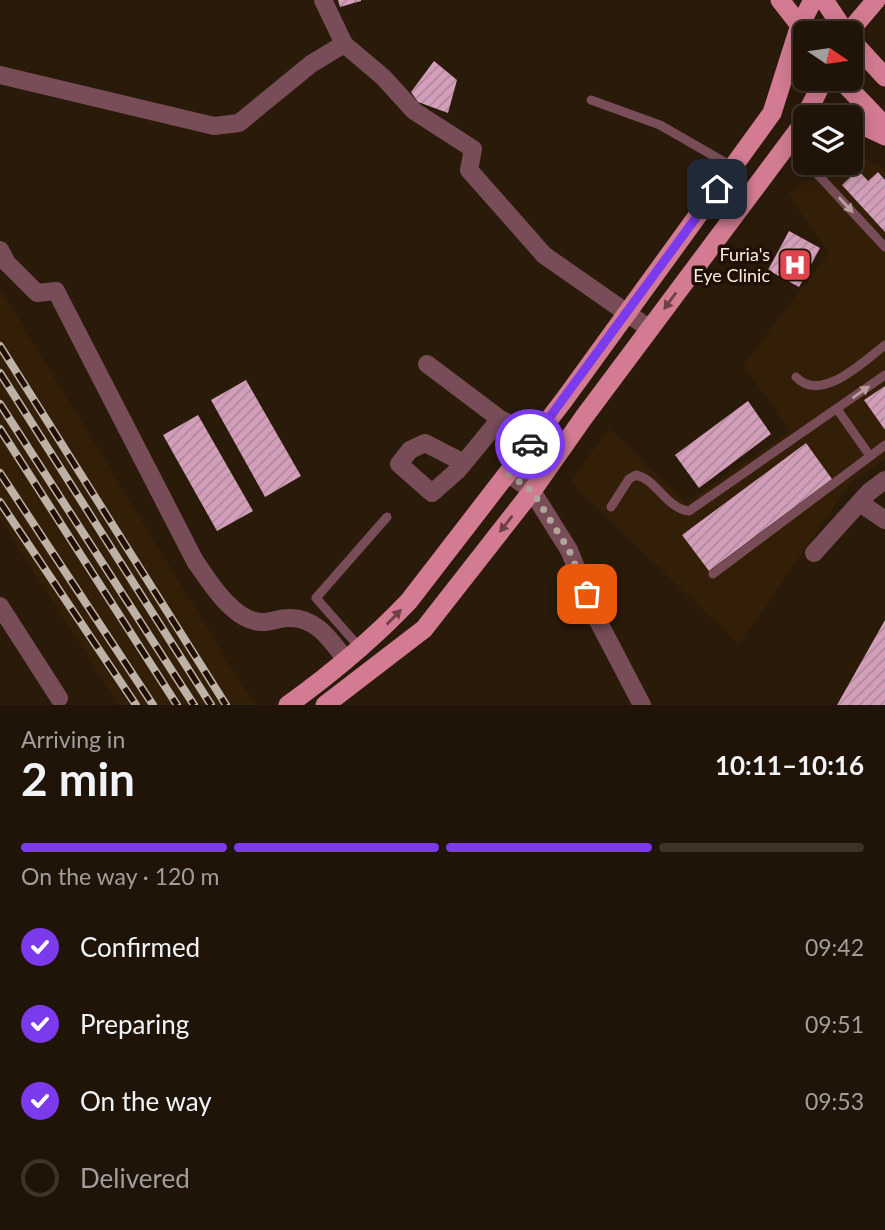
<!DOCTYPE html>
<meta charset="utf-8">
<style>
body{margin:0;font-family:Lato,sans-serif;background:#2d2116;color:#f1f3f6;height:100vh;display:flex;flex-direction:column;font-size:26px;white-space:nowrap}
*{box-sizing:border-box;margin:0}
p{font-size:23px;color:#a29e9c}
.icon{flex:none;width:38px;height:38px;fill:none;stroke:currentColor;stroke-width:2;stroke-linecap:round;stroke-linejoin:round}
.map{position:relative;height:705px;overflow:hidden}
.details{display:flex;flex-direction:column;background:#201408;flex:1}
.details>*{flex:none}
.needle{width:46px;rotate:103deg}
.tools{position:absolute;left:793px;top:21px;display:grid;gap:14px}
.tools a{display:grid;place-items:center;width:70px;height:70px;border-radius:10px;background:#201408;box-shadow:0 4px 18px #0003,0 0 0 2px #3d3329;font-size:35px}
.pin{position:absolute;display:grid;place-items:center;width:60px;height:60px;color:#fff;margin:-30px;border-radius:14px;box-shadow:0 4px 10px #0006}
.courier{position:absolute;display:grid;place-items:center;width:70px;height:70px;margin:-35px;border:5px solid #7c3aed;border-radius:50%;background:#fff;color:#222;box-shadow:0 2px 9px #0007}
.summary em{font-style:normal;font-weight:700}
.summary div{display:flex;flex-direction:column-reverse}
.summary{display:flex;align-items:center;justify-content:space-between;height:119px;padding:0 21px}
h1{font-size:46px;font-weight:700;line-height:52px}
.bar{display:grid;grid-template-columns:repeat(4,1fr);gap:10px 7px;align-content:center;height:84px;padding:0 21px}
.bar i{height:9px;border-radius:5px;background:#3d3329}
.bar .selected{background:#7c3aed}
.bar p{grid-column:span 4}
ol{padding:0 21px;list-style:none}
li{display:flex;align-items:center;gap:21px;height:77px}
li p{margin-inline-start:auto}
li .icon{padding:7px;border-radius:50%;background:#7c3aed;color:#fff;stroke-width:4}
li:last-child{color:#a29e9c}
li i{width:38px;height:38px;border:4px solid #3d3329;border-radius:50%}
.map>svg:first-child{display:block}
.built{fill:#331e08}
.building{fill:url(#building-hatch)}
.lines{fill:none;stroke-linecap:round;stroke-linejoin:round}
.service{stroke:#784d58;stroke-width:9}
.minor{stroke:#784d58;stroke-width:18}
.primary{stroke:#d37b92;stroke-width:19}
.rail-casing{stroke:#beb1a5;stroke-width:8}
.rail{stroke:#201003;stroke-width:5;stroke-dasharray:16;stroke-linecap:butt}
.oneway{fill:#b99e9e}
.oneway2{fill:#714043}
.done{stroke:#b1a498;stroke-width:7;stroke-dasharray:0 12.6}
.route{stroke:#7c3aed;stroke-width:9}
.labels{text-anchor:middle;stroke-width:7;stroke-linejoin:round;paint-order:stroke}
.poi-label{font-size:18px;fill:#faeee4;stroke:#201003;text-anchor:end}
</style>
<div class="map">
<svg width="885" height="705" viewBox="0 0 885 705">
<defs>
<pattern id="building-hatch" width="6" height="6" patternUnits="userSpaceOnUse" patternTransform="scale(1.75)"><rect width="6" height="6" fill="#d29eb9"/><path d="M-1 1l2-2M0 6l6-6M5 7l2-2" fill="none" stroke="#b0889c"/></pattern>
</defs>
<rect width="100%" height="100%" fill="#2a1a0a"/>
<!-- built -->
<path class="built" d="M852 156 879 165 885 170V459L852 481 739 645 570 482 609 428 686 503 790 431 743 365 829 253 787 193 840 163H850Z
M0 288 244 688 257 705H119L0 519Z"/>
<!-- building -->
<path class="building" d="M338 0H361V1L340 7Z
M434 61 457 80 448 113 418 102 411 92Z
M858 170 868 181 878 172 885 180V232L842 185Z
M789 231 820 248 799 287 768 270Z
M246 380 301 476 265 497 211 400Z
M885 386V430L864 400Z
M748 401 771 434 699 488 675 455Z
M198 415 253 511 217 531 163 435Z
M806 443 832 479 709 571 682 535Z
M885 620V705H837Z"/>
<g class="lines">
<!-- service -->
<path class="service" d="M591 100 660 125 733 167
M789 143 805 160
M807 163 885 247
M796 377C821 404 864 361 885 345
M837 409 870 456
M611 507 629 479 636 475C657 480 667 509 689 511L885 375
M713 574 885 445
M360 648 316 598 387 517"/>
<!-- minor -->
<path class="minor" d="M323 0 344 44 383 77 414 111 473 149 469 170 544 255 650 329
M0 75 214 126 239 123 311 64 344 44
M0 250 7 263 37 293 56 291 195 561C209 581 233 621 261 622 270 623 279 618 288 618 316 617 330 639 346 660
M427 364 500 419 537 436
M464 463 425 443 410 450 399 464 432 493 458 470 500 419
M508 473 532 491 569 550 596 617 642 705
M860 503 885 520
M814 553 869 492 885 480
M0 606 59 698"/>
<!-- primary -->
<path class="primary" d="M780 0 805 32
M824 0 846 33
M848 33 876 0
M850 39 885 77
M840 79 885 126
M850 122H855L885 136
M288 705C331 674 372 640 409 601L564 400 772 113 800 25 813 0
M325 705 424 629 532 491 584 417 799 129 824 79"/>
<defs>
<path id="rail" d="M0 346 226 705
M0 373 211 705
M0 404 194 705
M0 429 177 705
M0 473 153 705
M0 502 136 705"/>
</defs>
<!-- rail casing -->
<use href="#rail" class="rail-casing"/>
<!-- rail -->
<use href="#rail" class="rail"/>
</g>
<!-- one-way arrows -->
<defs><path id="oneway-solid" d="M-6-.8H1V-3.2L6.5 0L1 3.2V.8H-6Z" transform="scale(1.75)"/></defs>
<g class="oneway">
<use href="#oneway-solid" transform="translate(846 205) rotate(47)"/>
<use href="#oneway-solid" transform="translate(861 392) rotate(-35)"/>
</g>
<g class="oneway2">
<use href="#oneway-solid" transform="translate(670 301) rotate(126)"/>
<use href="#oneway-solid" transform="translate(506 524) rotate(128)"/>
<use href="#oneway-solid" transform="translate(394 617) rotate(-46)"/>
</g>
<g class="lines">
<!-- done -->
<path class="done" d="M530 444 508 473 532 491 569 550 587 594"/>
<!-- route -->
<path class="route" d="M530 444 717 189"/>
</g>
<!-- icons -->
<defs>
<symbol id="hospital-square" viewBox="-11 -11 22 22"><rect x="-9" y="-9" width="18" height="18" rx="4" fill="#e0444e" stroke="#201003"/><path d="M-5-5h3v3.5h4V-5h3V5h-3V1.5h-4V5h-3Z" fill="#fff"/></symbol>
</defs>
<g fill-rule="evenodd">
<use href="#hospital-square" x="776" y="246" width="38" height="38"/>
</g>
<g class="labels">
<!-- poi labels -->
<g class="poi-label">
<text x="770" y="261">Furia's<tspan x="770" dy="21">Eye Clinic</tspan></text>
</g>
</g>
</svg>
<div class="tools">
<a><svg class="needle" viewBox="-14 -14 28 28"><path d="M0-13l5 13h-10z" fill="#e53935"/><path d="M0 13l5-13h-10z" fill="#a29e9c"/></svg></a>
<a><svg class="icon" aria-label="layers" viewBox="0 0 24 24"><path d="M12 4l9 5-9 5-9-5zM3 14l9 5 9-5"/></svg></a>
</div>
<div class="pin" style="left:587px;top:594px;background:#ea580c"><svg class="icon" aria-label="bag" viewBox="0 0 24 24"><path d="M5 8h14l-1 12H6zM9 8a3 3 0 0 1 6 0"/></svg></div>
<div class="pin" style="left:717px;top:189px;background:#1f2937"><svg class="icon" aria-label="home" viewBox="0 0 24 24"><path d="M3 11l9-7 9 7M6 9v11h12V9"/></svg></div>
<div class="courier" style="left:530px;top:444px"><svg class="icon" aria-label="car" viewBox="0 0 24 24"><path d="M5 17H2v-5l4-1 3-4h7l3 4 3 1v5h-3M9 17h6M6 11h13"/><circle cx="7" cy="17" r="2"/><circle cx="17" cy="17" r="2"/></svg></div>
</div>
<section class="details">
<div class="summary"><div><h1>2 min</h1><p>Arriving in</p></div><em>10:11–10:16</em></div>
<div class="bar"><i class="selected"></i><i class="selected"></i><i class="selected"></i><i></i><p>On the way · 120 m</p></div>
<ol>
<li><svg class="icon" aria-label="check" viewBox="0 0 24 24"><path d="M5 12l5 5 9-10"/></svg>Confirmed<p>09:42</p></li>
<li><svg class="icon" aria-label="check" viewBox="0 0 24 24"><path d="M5 12l5 5 9-10"/></svg>Preparing<p>09:51</p></li>
<li><svg class="icon" aria-label="check" viewBox="0 0 24 24"><path d="M5 12l5 5 9-10"/></svg>On the way<p>09:53</p></li>
<li><i></i>Delivered</li>
</ol>
</section>
